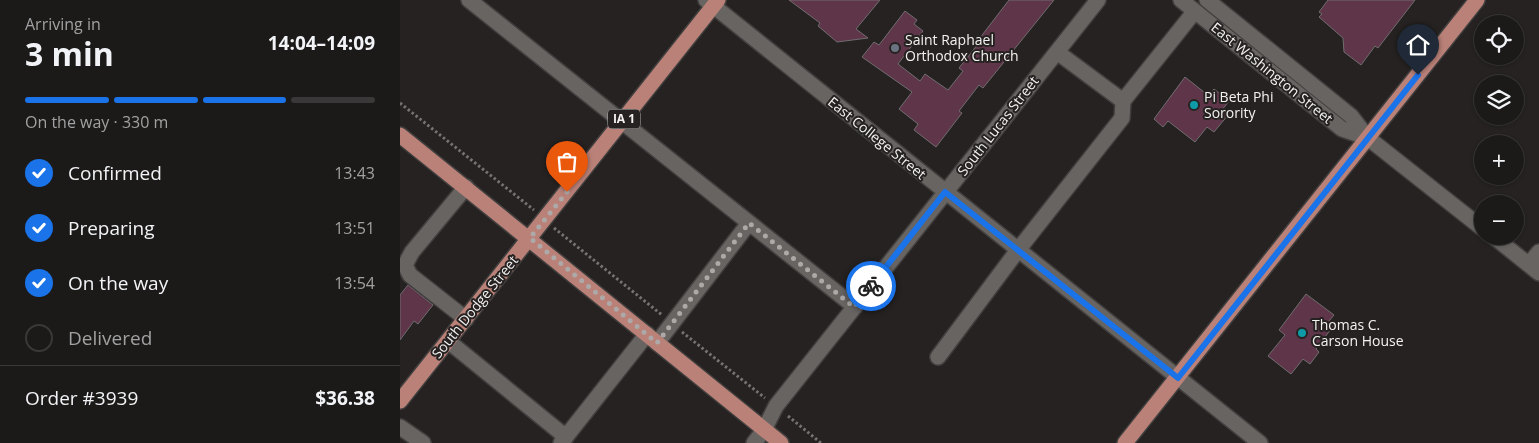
<!DOCTYPE html>
<meta charset="utf-8">
<style>
body{margin:0;font-family:"Open Sans",sans-serif;background:#292726;color:#f1f3f6;height:100vh;display:flex;flex-direction:column;font-size:19px;white-space:nowrap}
*{box-sizing:border-box;margin:0}
p{font-size:16px;color:#a0a1a2}
.icon{flex:none;width:28px;height:28px;fill:none;stroke:currentColor;stroke-width:2;stroke-linecap:round;stroke-linejoin:round}
.map{position:relative;flex:1;overflow:hidden}
.panel{display:flex;flex-direction:column;background:#1c1a19;width:400px}
.panel>*{flex:none}
.buttons{position:absolute;left:1074px;top:15px;display:grid;gap:10px}
.buttons a{display:grid;place-items:center;width:50px;height:50px;border-radius:50%;background:#1c1a19;box-shadow:0 1px 4px #0004,0 0 0 1px #3a3838;font-size:25px}
.pin{position:absolute;display:grid;place-items:center;width:42px;height:42px;color:#fff;margin:-51px -21px;border-radius:50% 50% 50% 0;rotate:-45deg;box-shadow:0 0 5px #0007}
.pin .icon{rotate:45deg}
.courier{position:absolute;display:grid;place-items:center;width:50px;height:50px;margin:-25px;border:4px solid #1a73e8;border-radius:50%;background:#fff;color:#222;box-shadow:0 1px 6px #0007}
.summary em{font-style:normal;font-weight:700}
.summary div{display:flex;flex-direction:column-reverse}
.summary{display:flex;align-items:center;justify-content:space-between;height:85px;padding:0 25px}
h1{font-size:32px;font-weight:700;line-height:38px}
.bar{display:grid;grid-template-columns:repeat(4,1fr);gap:8px 5px;align-content:center;height:60px;padding:0 25px}
.bar i{height:6px;border-radius:4px;background:#3a3838}
.bar .active{background:#1a73e8}
.bar p{grid-column:span 4}
.line{display:flex;align-items:center;gap:12px;padding:0 25px;border-top:1px solid #3a3838}
.line div{flex:1}
ol{padding:0 25px;list-style:none}
li{display:flex;align-items:center;gap:15px;height:55px}
li p{margin-inline-start:auto}
li .icon{padding:5px;border-radius:50%;background:#1a73e8;color:#fff;stroke-width:4}
li:last-child{color:#a0a1a2}
li i{width:28px;height:28px;border:2px solid #3a3838;border-radius:50%}
main{display:flex;flex:1;min-height:0}
.map>svg:first-child{display:block}
.building{fill:#5f354a;stroke:#706d6e}
.lines{fill:none;stroke-linecap:round;stroke-linejoin:round}
.minor-casing{stroke:#413f3e;stroke-width:18}
.major-casing{stroke:#413f3e;stroke-width:18}
.path{stroke:#757372;stroke-width:3;stroke-dasharray:2.5 2.5;stroke-linecap:butt}
.minor{stroke:#676462;stroke-width:15}
.major{stroke:#b98178;stroke-width:15}
.done{stroke:#aca9a8;stroke-width:5;stroke-dasharray:0 9}
.route{stroke:#1a73e8;stroke-width:6}
.worship-dot{fill:#6b7280;stroke:#252221;stroke-width:2}
.culture-dot{fill:#0f9aa8;stroke:#252221;stroke-width:2}
.labels{text-anchor:middle;stroke-width:4;stroke-linejoin:round;paint-order:stroke}
.shield{fill:#252221;stroke:#b6b4b3;stroke-width:1}
.shield-label{font-size:12px;font-weight:bold;fill:#f4f2f1}
.poi-label{font-size:14px;fill:#f4f2f1;stroke:#252221;text-anchor:start}
.street-label{font-size:14px;fill:#f4f2f1;stroke:#252221}
</style>
<main>
<section class="panel">
<div class="summary"><div><h1>3 min</h1><p>Arriving in</p></div><em>14:04–14:09</em></div>
<div class="bar"><i class="active"></i><i class="active"></i><i class="active"></i><i></i><p>On the way · 330 m</p></div>
<ol>
<li><svg class="icon" aria-label="check" viewBox="0 0 24 24"><path d="M5 12l5 5 9-10"/></svg>Confirmed<p>13:43</p></li>
<li><svg class="icon" aria-label="check" viewBox="0 0 24 24"><path d="M5 12l5 5 9-10"/></svg>Preparing<p>13:51</p></li>
<li><svg class="icon" aria-label="check" viewBox="0 0 24 24"><path d="M5 12l5 5 9-10"/></svg>On the way<p>13:54</p></li>
<li><i></i>Delivered</li>
</ol>
<div class="line" style="height:65px"><div>Order #3939</div><b>$36.38</b></div>
</section>
<div class="map">
<svg width="1139" height="443" viewBox="0 0 1139 443">
<rect width="100%" height="100%" fill="#252221"/>
<!-- building -->
<path class="building" d="M389 0H480L456 29 468 38 437 42 418 26 420 23Z
M609 0H654L583 88 579 85 559 111 562 113 536 147 514 130 518 124 499 109 512 92 462 57 474 42 479 45 505 11 517 20 514 24 523 31 498 64 520 81 525 74 548 90 563 71 559 68 578 44 576 43Z
M928 0H1015L978 48 975 46 961 65 944 52 943 38 919 17 922 14 919 12Z
M785 77 809 96 814 89 829 101 822 110 828 115 814 132 807 127 795 142 768 121 763 127 754 119Z
M8 285 33 305 18 324 14 321 0 340V295Z
M906 294 934 315 929 321 934 325 916 349 919 352 910 364 903 359 891 374 868 356 885 335 879 330Z"/>
<g class="lines">
<defs>
<path id="minor" d="M69 0 455 307
M306 0 860 443
M781 0 942 129 968 138
M807 0 951 116 968 138 1082 228
M657 52 723 101 795 11
M66 187 12 252 5 265 10 275 66 319
M1093 236 1139 273
M1129 264 1139 252
M48 341 166 437
M257 343 349 223
M538 357 618 250 722 118 723 101
M0 427 23 443
M161 443 247 334
M354 443 364 430 376 406 698 0"/>
<path id="major" d="M0 135 381 443
M0 401 318 0
M725 443 1077 0"/>
</defs>
<!-- minor casing -->
<use href="#minor" class="minor-casing"/>
<!-- major casing -->
<use href="#major" class="major-casing"/>
<!-- path -->
<path class="path" d="M0 103 134 210
M154 228 262 315
M282 332 365 398
M388 416 421 443"/>
<!-- minor -->
<use href="#minor" class="minor"/>
<!-- major -->
<use href="#major" class="major"/>
</g>
<g class="lines">
<!-- done -->
<path class="done" d="M167 192 130 238 257 343 349 223 454 307 471 286"/>
<!-- route -->
<path class="route" d="M471 286 545 192 778 378 1018 75"/>
</g>
<!-- markers -->
<circle class="worship-dot" cx="495" cy="48" r="5"/>
<g class="culture-dot">
<circle cx="794" cy="105" r="5"/>
<circle cx="902" cy="333" r="5"/>
</g>
<g class="labels">
<!-- shield labels -->
<rect class="shield" x="208" y="109.5" width="32" height="19" rx="4"/>
<g class="shield-label">
<text x="224" y="123">IA 1</text>
</g>
<!-- poi labels -->
<g class="poi-label">
<text x="505" y="45">Saint Raphael<tspan x="505" dy="16">Orthodox Church</tspan></text>
<text x="804" y="102">Pi Beta Phi<tspan x="804" dy="16">Sorority</tspan></text>
<text x="912" y="330">Thomas C.<tspan x="912" dy="16">Carson House</tspan></text>
</g>
<!-- street labels -->
<g class="street-label">
<text transform="translate(872 73) rotate(39)" y="5">East Washington Street</text>
<text transform="translate(598 126) rotate(-52)" y="5">South Lucas Street</text>
<text transform="translate(477 138) rotate(39)" y="5">East College Street</text>
<text transform="translate(75 307) rotate(-51)" y="5">South Dodge Street</text>
</g>
</g>
</svg>
<div class="buttons">
<a><svg class="icon" aria-label="locate" viewBox="0 0 24 24"><circle cx="12" cy="12" r="6"/><path d="M12 2v4M12 18v4M2 12h4M18 12h4"/></svg></a>
<a><svg class="icon" aria-label="layers" viewBox="0 0 24 24"><path d="M12 4l9 5-9 5-9-5zM3 14l9 5 9-5"/></svg></a>
<a>+</a>
<a>−</a>
</div>
<div class="pin" style="left:167px;top:192px;background:#ea580c"><svg class="icon" aria-label="bag" viewBox="0 0 24 24"><path d="M5 8h14l-1 12H6zM9 8a3 3 0 0 1 6 0"/></svg></div>
<div class="pin" style="left:1018px;top:75px;background:#1f2937"><svg class="icon" aria-label="home" viewBox="0 0 24 24"><path d="M3 11l9-7 9 7M6 9v11h12V9"/></svg></div>
<div class="courier" style="left:471px;top:286px"><svg class="icon" aria-label="bike" viewBox="0 0 24 24"><circle cx="6" cy="16" r="4"/><circle cx="18" cy="16" r="4"/><path d="M6 16l4-8h5l3 8M10 8l3 8H6M13 5h3"/></svg></div>
</div>
</main>
